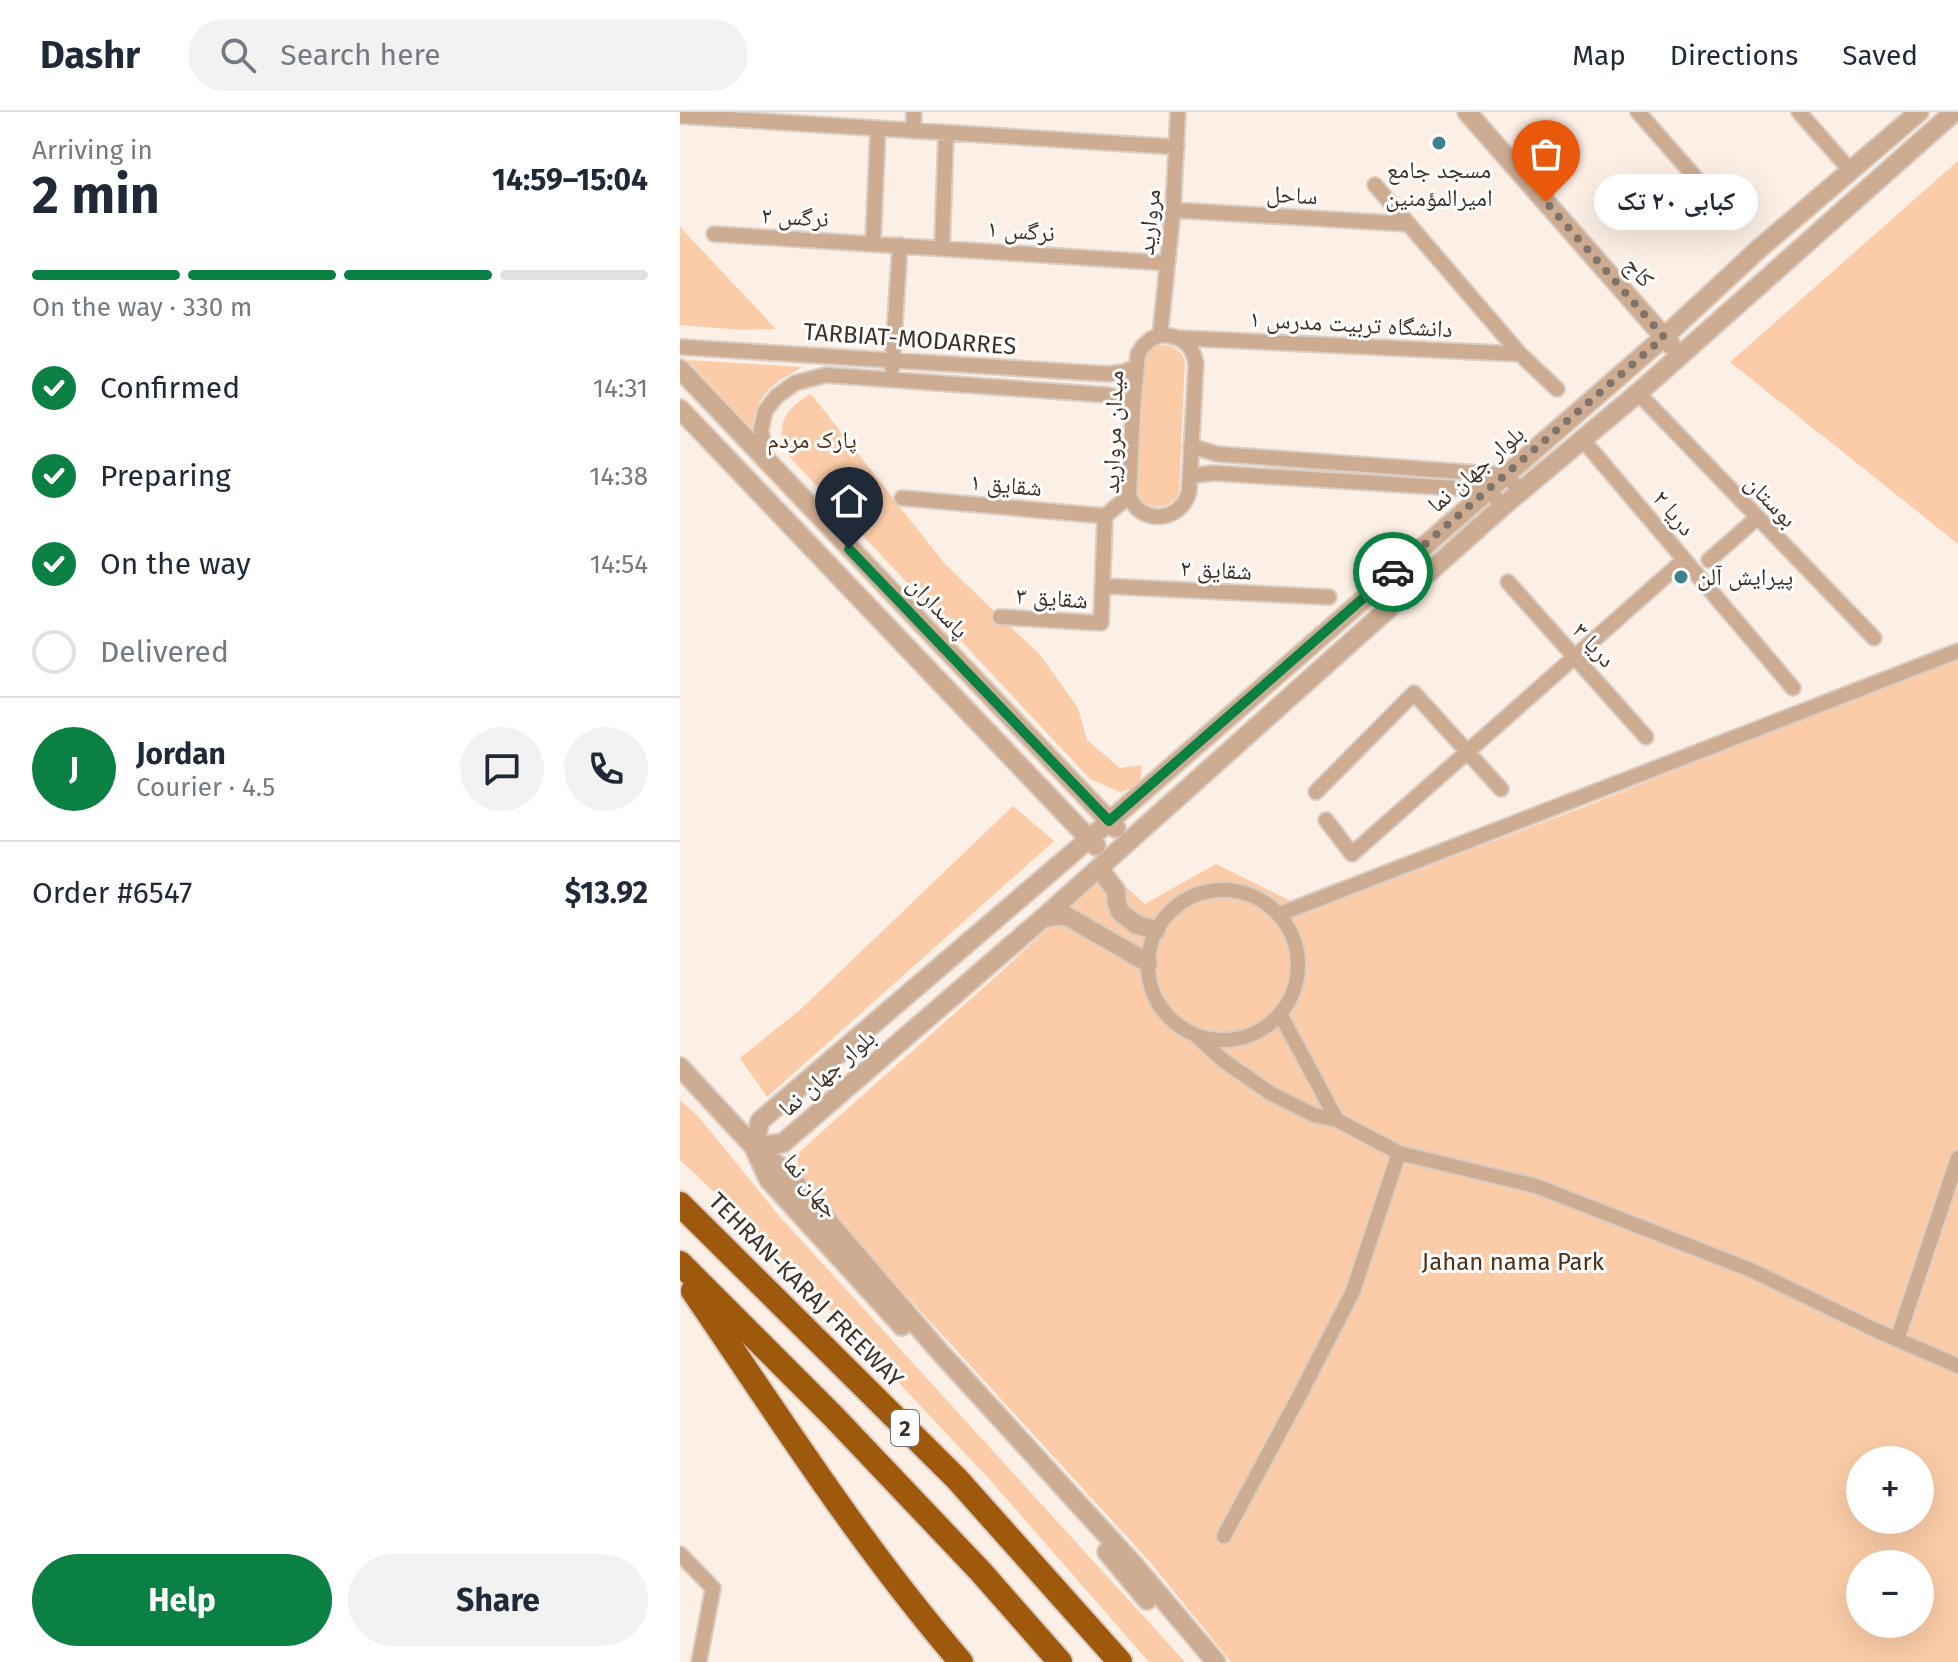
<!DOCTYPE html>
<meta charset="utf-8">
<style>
body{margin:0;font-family:"Fira Sans","Noto Naskh Arabic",sans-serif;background:#f2f2f3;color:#1f2937;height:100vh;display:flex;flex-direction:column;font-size:30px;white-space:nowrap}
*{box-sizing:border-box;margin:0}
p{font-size:26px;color:#747a83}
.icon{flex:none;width:44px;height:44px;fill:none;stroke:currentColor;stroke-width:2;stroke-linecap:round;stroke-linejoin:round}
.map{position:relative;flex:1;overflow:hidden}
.side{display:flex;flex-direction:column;background:#fff;width:680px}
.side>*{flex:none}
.controls{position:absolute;left:1166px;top:1334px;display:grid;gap:16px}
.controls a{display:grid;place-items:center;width:88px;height:88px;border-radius:50%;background:#fff;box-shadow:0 8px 32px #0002;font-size:40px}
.pin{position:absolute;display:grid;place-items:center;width:68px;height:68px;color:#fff;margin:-82px -34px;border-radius:50% 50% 50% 0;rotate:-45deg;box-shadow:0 0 8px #0007}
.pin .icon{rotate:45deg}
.courier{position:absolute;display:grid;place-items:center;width:80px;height:80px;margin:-40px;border:6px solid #0b8043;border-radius:50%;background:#fff;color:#222;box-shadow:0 2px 10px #0007}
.bubble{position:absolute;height:56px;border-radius:28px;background:#fff;box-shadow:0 8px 32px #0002;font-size:26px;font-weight:700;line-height:56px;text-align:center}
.headline em{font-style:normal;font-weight:700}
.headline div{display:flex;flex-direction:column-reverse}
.headline{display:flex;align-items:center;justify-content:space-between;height:136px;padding:0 32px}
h1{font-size:52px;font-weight:700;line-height:60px}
.bar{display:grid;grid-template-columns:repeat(4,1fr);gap:12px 8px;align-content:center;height:96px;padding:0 32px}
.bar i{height:10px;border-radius:6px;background:#e0e1e3}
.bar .on{background:#0b8043}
.bar p{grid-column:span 4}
.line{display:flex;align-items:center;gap:20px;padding:0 32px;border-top:2px solid #e0e1e3}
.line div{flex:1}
.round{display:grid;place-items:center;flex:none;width:84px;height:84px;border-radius:42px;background:#f2f2f3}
ol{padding:0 32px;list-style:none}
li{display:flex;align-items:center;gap:24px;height:88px}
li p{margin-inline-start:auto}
li .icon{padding:8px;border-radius:50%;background:#0b8043;color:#fff;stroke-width:4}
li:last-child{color:#747a83}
li i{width:44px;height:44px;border:4px solid #e0e1e3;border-radius:50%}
.primary-button{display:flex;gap:16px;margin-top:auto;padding:16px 32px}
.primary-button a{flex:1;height:92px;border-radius:48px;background:#0b8043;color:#fff;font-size:32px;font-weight:700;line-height:92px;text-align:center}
.primary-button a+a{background:#f2f2f3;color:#1f2937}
header{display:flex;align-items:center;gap:48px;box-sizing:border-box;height:112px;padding:0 40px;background:#fff;border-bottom:2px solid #e0e1e3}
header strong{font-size:38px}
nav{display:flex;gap:44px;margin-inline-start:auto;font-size:28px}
.search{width:560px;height:72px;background:#f2f2f3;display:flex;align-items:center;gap:20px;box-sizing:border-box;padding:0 28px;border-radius:44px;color:#747a83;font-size:30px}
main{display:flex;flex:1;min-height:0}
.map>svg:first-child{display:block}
.green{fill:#fbcca7;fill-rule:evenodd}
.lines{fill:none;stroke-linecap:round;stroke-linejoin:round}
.minor-casing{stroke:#dacdc3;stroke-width:18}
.tertiary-casing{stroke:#dacdc3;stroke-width:22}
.motorway-casing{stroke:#dacdc3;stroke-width:28}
.minor{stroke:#ceac91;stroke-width:14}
.tertiary{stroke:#ceac91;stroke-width:18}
.motorway{stroke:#9f590d;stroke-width:24}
.done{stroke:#80746a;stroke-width:8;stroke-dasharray:0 14.4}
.route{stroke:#0b8043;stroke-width:10}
.poi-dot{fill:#3c828d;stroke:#fff;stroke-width:3}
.labels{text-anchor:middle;stroke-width:6;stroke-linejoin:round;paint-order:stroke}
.shield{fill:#fff;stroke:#786f68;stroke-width:2}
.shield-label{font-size:22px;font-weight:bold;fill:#3e3127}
.poi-label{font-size:24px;fill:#3e3127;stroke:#fff}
.street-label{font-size:24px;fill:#3e3127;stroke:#fff}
.park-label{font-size:24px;fill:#503116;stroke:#fff}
</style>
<header>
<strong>Dashr</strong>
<div class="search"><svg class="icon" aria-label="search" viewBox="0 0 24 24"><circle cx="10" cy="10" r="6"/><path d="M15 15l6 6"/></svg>Search here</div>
<nav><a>Map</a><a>Directions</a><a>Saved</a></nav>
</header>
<main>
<section class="side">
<div class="headline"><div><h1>2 min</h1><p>Arriving in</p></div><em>14:59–15:04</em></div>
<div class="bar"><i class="on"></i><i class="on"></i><i class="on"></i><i></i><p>On the way · 330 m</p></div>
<ol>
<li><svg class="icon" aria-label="check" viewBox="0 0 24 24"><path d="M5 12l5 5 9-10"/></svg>Confirmed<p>14:31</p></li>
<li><svg class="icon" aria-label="check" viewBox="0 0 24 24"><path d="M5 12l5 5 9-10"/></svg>Preparing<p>14:38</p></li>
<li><svg class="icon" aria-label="check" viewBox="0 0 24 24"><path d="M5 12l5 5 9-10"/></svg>On the way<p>14:54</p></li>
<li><i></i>Delivered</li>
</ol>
<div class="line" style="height:144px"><b class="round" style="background:#0b8043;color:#fff">J</b><div><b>Jordan</b><p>Courier · 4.5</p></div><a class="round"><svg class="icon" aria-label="chat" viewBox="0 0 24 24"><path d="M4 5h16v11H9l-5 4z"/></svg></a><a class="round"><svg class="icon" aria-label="phone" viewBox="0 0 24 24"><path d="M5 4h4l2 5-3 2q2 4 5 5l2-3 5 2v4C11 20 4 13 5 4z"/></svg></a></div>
<div class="line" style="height:104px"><div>Order #6547</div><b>$13.92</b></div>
<div class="primary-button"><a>Help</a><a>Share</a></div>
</section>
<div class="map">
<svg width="1278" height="1550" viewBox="0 0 1278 1550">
<rect width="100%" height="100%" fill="#fcefe5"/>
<!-- green -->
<path class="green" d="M1278 49V432L1050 250Z
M0 115 96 217 63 218 0 213Z
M478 233C492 232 501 237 505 249L499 380C492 400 462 400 457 378L465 247 469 240Z
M7 248 123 255C94 270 76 282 72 317Z
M131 282 264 451 360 543 398 596 407 628 440 656 462 653 460 673 440 680 410 667 107 342C95 312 105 297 131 282Z
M1278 545V1550H551L470 1450 118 1065V1041L312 868 429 760 465 792 536 752 631 799 904 695ZM1180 1348H1240V1408H1180ZM1180 1452H1240V1512H1180Z
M333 694 374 729 87 985 60 946 121 897Z
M0 988 18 1004 100 1105 505 1550H469L311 1369 77 1120 0 1048Z"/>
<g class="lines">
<defs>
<path id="minor" d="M958 0 1029 81
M1119 0 1170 58
M0 4 497 35
M233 19 234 0
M695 73 840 242 877 277
M493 98 729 112
M34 122 487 151
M193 131 198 16
M262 136 266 21
M480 223C500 223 512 231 516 251L509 380C500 411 460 413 449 384L453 295 458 242 463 234 471 227Z
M480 223 493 98 498 0
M500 226 840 242
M0 235 428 262 443 260 456 255
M212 256 220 133
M958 281 1194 526
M903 328 1113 576
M511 334 537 342 825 363 841 379
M86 347 81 318 85 299 97 284 115 271 146 263 428 283 440 286 453 295
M510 364 533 361 808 378 823 394
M222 386 425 404
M1029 448 1077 406
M828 470 966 625
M422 474 649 485
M320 505 421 511 425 404 449 384
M636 680 734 581 821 677
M646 708 672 742 1004 448
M468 853a75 75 0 1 1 150 0a75 75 0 1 1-150 0Z
M600 802 1278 539
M600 902 657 1008
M514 922 544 949 590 981 634 1003 657 1008 719 1041 856 1074 1071 1158 1193 1217 1278 1254
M1217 1228 1278 1046
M544 1424 623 1277 673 1179 719 1041
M0 1442 33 1476 19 1550"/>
<path id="tertiary" d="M787 0 991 233
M0 257 436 716
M0 297 416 734
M419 756 436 779 437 791 440 800 457 813 476 818
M363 806 385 803 468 851
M0 955 74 1035 104 1058 259 1239 455 1454 536 1550
M74 1035 103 1031 363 806 823 394 958 281 1274 0
M74 1035 80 1009 409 727 984 225 1080 136 1239 0
M75 1038 89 1068 222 1214
M427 1440 467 1488"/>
<path id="motorway" d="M0 1092 277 1367 440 1550
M0 1151 153 1304 301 1460 380 1550
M13 1179C99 1305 181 1434 281 1550"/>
</defs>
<!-- minor casing -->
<use href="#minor" class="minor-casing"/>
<!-- tertiary casing -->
<use href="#tertiary" class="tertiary-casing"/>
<!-- motorway casing -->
<use href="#motorway" class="motorway-casing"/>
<!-- minor -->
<use href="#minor" class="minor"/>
<!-- tertiary -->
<use href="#tertiary" class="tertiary"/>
<!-- motorway -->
<use href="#motorway" class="motorway"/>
</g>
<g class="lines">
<!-- done -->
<path class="done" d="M713 460 984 225 866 90"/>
<!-- route -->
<path class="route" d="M169 437 429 709 713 460"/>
</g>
<!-- markers -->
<g class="poi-dot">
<circle cx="759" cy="31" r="8"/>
<circle cx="1001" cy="465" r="8"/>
</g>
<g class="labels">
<!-- shield labels -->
<rect class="shield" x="211" y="1298" width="28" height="36" rx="6"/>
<g class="shield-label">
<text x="225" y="1324">2</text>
</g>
<!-- poi labels -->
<g class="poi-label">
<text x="759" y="66">مسجد جامع<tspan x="759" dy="28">امیرالمؤمنین</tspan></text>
<text x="1017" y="473" text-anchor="start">پیرایش آلن</text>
</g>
<!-- street labels -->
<g class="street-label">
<text transform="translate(612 83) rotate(3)" y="8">ساحل</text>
<text transform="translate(115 105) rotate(3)" y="8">نرگس ۲</text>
<text transform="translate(469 110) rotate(-84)" y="8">مروارید</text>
<text transform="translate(341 119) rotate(4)" y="8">نرگس ۱</text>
<text transform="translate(959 160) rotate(49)" y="8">کاج</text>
<text transform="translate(671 212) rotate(3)" y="8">۱ دانشگاه تربیت مدرس</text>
<text transform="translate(230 227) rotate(4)" y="8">TARBIAT-MODARRES</text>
<text transform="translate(433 320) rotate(-88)" y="8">میدان مروارید</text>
<text transform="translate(796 357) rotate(-41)" y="8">بلوار جهان نما</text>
<text transform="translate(326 373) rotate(5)" y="8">شقایق ۱</text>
<text transform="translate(1091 389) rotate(46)" y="8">بوستان</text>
<text transform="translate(994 401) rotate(50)" y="8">دریا ۲</text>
<text transform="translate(536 458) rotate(3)" y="8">شقایق ۲</text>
<text transform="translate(372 486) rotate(4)" y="8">شقایق ۳</text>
<text transform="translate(258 495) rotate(46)" y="8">پاسداران</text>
<text transform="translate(914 533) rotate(48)" y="8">دریا ۳</text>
<text transform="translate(147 961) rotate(-41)" y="8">بلوار جهان نما</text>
<text transform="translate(131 1074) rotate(51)" y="8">جهان نما</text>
<text transform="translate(126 1178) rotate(45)" y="8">TEHRAN-KARAJ FREEWAY</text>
</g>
<!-- park labels -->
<g class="park-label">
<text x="132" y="336">پارک مردم</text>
<text x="833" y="1158">Jahan nama Park</text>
</g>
</g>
</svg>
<div class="controls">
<a>+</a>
<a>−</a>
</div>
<div class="pin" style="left:866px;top:90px;background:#ea580c"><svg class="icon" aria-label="bag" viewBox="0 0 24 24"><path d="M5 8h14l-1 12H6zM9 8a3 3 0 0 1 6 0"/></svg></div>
<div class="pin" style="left:169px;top:437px;background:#1f2937"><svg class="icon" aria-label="home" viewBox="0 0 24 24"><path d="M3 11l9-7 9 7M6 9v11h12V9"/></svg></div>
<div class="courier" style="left:713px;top:460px"><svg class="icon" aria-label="car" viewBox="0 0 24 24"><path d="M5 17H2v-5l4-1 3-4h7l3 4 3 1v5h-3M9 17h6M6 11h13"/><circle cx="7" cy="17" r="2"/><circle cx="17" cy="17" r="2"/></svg></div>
<div class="bubble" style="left:914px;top:62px;width:164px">کبابی ۲۰ تک</div>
</div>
</main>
